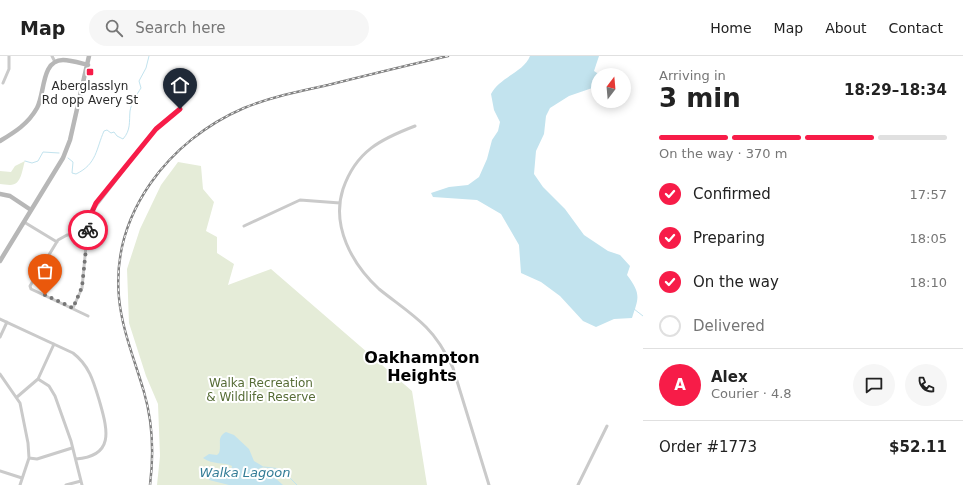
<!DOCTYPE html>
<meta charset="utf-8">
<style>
body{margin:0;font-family:"DejaVu Sans",sans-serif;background:#f6f6f6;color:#222;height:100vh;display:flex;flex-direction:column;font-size:15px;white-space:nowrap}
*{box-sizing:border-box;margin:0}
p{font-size:13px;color:#767676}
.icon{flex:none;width:22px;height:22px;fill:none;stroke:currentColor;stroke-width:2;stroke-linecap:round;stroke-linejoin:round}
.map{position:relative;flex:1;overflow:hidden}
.sheet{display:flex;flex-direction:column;background:#fff;width:320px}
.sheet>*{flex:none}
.needle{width:26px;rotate:16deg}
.fabs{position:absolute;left:591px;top:12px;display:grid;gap:8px}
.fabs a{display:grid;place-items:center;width:40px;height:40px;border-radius:50%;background:#fff;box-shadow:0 2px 10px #0003;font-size:20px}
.pin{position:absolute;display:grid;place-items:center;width:34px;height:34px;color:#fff;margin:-41px -17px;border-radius:50% 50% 50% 0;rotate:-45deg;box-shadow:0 0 4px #0007}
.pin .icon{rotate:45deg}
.courier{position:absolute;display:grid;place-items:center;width:40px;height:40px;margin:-20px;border:3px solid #f71c48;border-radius:50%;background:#fff;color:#222;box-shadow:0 1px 5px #0007}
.summary em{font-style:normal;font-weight:700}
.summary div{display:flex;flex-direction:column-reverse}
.summary{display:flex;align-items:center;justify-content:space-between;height:68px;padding:0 16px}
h1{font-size:26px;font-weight:700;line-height:30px}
.bar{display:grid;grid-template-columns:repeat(4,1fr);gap:6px 4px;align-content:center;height:48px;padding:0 16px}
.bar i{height:5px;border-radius:3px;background:#e0e0e0}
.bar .current{background:#f71c48}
.bar p{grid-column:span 4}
.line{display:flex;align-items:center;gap:10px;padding:0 16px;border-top:1px solid #e0e0e0}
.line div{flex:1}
.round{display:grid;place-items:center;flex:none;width:42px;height:42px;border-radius:21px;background:#f6f6f6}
ol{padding:0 16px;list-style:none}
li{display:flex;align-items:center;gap:12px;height:44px}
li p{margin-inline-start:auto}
li .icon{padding:4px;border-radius:50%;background:#f71c48;color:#fff;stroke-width:4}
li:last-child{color:#767676}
li i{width:22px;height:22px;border:2px solid #e0e0e0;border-radius:50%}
header{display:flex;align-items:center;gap:24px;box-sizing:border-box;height:56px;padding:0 20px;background:#fff;border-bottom:1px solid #e0e0e0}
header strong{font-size:19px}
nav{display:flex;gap:22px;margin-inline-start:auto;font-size:14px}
.search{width:280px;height:36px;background:#f6f6f6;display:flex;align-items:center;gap:10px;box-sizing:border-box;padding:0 14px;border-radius:22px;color:#767676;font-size:15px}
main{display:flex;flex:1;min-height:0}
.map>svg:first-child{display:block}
.green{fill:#e5ecd8}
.water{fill:#c2e3ee}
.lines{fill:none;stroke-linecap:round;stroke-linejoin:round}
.stream{stroke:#c2e3ee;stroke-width:1}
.street{stroke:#cacaca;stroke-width:3}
.secondary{stroke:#b7b7b7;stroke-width:4.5}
.rail-casing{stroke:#828282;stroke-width:2.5}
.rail{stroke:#fff;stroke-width:1;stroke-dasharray:3;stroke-linecap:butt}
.done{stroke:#767676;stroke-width:4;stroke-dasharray:0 7.2}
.route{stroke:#f71c48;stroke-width:5}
.poi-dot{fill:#f71c48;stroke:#fff;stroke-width:1.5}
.labels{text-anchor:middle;stroke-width:4;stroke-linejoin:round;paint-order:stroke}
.poi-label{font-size:12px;fill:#2d2d2d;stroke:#fff}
.park-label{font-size:12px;fill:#566c36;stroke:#fff}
.water-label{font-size:13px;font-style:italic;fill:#337c96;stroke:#fff}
.district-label{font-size:16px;font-weight:bold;fill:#000;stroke:#fff}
</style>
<header>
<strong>Map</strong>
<div class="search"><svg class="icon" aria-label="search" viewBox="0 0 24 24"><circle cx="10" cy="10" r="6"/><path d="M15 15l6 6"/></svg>Search here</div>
<nav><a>Home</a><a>Map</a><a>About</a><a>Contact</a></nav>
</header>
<main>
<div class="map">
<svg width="643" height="429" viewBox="0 0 643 429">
<rect width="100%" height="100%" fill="#fff"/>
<!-- green -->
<path class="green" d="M25 105C22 113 22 129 10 129 6 129 3 128 0 128V115L11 116 15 110Z
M178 106 201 110 203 133 214 146 206 175 217 181V197L234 208 228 229 271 213 412 335 427 429H157L160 400 158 348 146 320 129 267 127 213 140 173 161 129Z"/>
<!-- water -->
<path class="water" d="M530 0H599L594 15 600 19H598V30L569 40 550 52 546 60 544 78 536 95 534 118 543 131 565 153 584 179 608 195 620 199 630 210 627 219C641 238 639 241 632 262L614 263 596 271 583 265 560 240 541 226 521 217 519 189 501 158 477 144 433 141 431 137 449 131 468 129 479 121 487 103 492 84 498 75 500 66 494 54 491 38C500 21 524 16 530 0Z
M226 376 234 379 249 393 254 405 264 411 258 413 262 420 268 422 274 421 283 429H229L209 424V419L231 414 232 410C224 406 213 409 203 402L209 398 217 399 219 397C222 389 216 381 226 376Z"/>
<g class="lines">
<!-- stream -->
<path class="stream" d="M68 102 73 106 72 117 76 118C97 108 96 93 104 75L107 74 111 77 114 76 117 80 123 83C131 74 129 66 130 55 131 48 137 38 141 32L139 25 146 12 149 0
M25 105 32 107 38 105 43 96 59 97
M634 253 643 260
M264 411 281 413 297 429"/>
<!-- street -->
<path class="street" d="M52 0 55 6
M3 27 9 13V0
M415 70C381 83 356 95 343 133 331 170 352 208 379 233 395 246 412 257 426 271 438 283 446 297 453 312L489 429
M24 166 57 186
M244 170 300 144 340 147
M87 179H67L58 184 30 230 31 233 88 260
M73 252 82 232 87 179 93 154 155 73 180 53
M0 263 73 297C90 310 94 327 100 347 108 375 114 400 76 403
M0 281 7 266
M0 318 20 347 28 387 29 402 20 429
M38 323 49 330 55 340 71 385 82 429
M17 341 38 323 54 288
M29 402 37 403 72 392
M0 415 22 422
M66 429 81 425
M578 429 607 370"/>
<!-- secondary -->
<path class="secondary" d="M0 85C15 76 28 68 37 52 45 38 41 4 63 4 71 4 80 7 88 9
M0 138 10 140 31 154
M0 205 63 102 70 84 89 0"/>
<defs>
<path id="rail" d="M150 429C154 397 153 367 144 336 135 305 122 274 119 242 111 158 169 84 244 52 271 41 300 35 328 29 368 19 408 9 448 0"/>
</defs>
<!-- rail casing -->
<use href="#rail" class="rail-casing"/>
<!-- rail -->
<use href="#rail" class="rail"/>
</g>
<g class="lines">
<!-- done -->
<path class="done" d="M45 239 73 252 82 231 88 174"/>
<!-- route -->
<path class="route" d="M88 174 91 158 96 147 156 73 180 53"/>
</g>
<!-- markers -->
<rect class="poi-dot" x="86" y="12" width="8" height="8" rx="2"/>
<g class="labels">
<!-- poi labels -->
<g class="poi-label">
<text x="90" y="34">Aberglasslyn<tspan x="90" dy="14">Rd opp Avery St</tspan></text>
</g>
<!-- park labels -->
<g class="park-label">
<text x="261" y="331">Walka Recreation<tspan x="261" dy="14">&amp; Wildlife Reserve</tspan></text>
</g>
<!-- water labels -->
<g class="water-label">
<text x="245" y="421">Walka Lagoon</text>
</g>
<!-- district labels -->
<g class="district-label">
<text x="422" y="307">Oakhampton<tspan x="422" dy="18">Heights</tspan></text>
</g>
</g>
</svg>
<div class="fabs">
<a><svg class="needle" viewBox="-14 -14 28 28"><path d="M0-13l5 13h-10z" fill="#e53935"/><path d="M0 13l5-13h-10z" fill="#767676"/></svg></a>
</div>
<div class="pin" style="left:45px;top:239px;background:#ea580c"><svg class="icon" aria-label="bag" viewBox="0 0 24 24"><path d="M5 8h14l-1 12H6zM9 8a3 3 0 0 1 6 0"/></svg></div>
<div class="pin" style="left:180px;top:53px;background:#1f2937"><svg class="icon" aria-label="home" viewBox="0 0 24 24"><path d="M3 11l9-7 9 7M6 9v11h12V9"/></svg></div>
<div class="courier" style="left:88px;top:174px"><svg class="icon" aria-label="bike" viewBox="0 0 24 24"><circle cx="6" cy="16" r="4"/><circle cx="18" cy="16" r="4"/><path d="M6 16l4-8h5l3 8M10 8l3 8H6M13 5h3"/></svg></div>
</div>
<section class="sheet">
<div class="summary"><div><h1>3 min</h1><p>Arriving in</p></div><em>18:29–18:34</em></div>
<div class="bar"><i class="current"></i><i class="current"></i><i class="current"></i><i></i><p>On the way · 370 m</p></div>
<ol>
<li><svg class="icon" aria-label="check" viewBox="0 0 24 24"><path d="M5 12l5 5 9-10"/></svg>Confirmed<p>17:57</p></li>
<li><svg class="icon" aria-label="check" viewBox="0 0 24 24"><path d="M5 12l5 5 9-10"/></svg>Preparing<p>18:05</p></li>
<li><svg class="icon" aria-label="check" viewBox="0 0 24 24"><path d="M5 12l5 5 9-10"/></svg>On the way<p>18:10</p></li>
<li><i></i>Delivered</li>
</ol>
<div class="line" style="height:72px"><b class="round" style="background:#f71c48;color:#fff">A</b><div><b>Alex</b><p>Courier · 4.8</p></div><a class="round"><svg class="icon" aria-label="chat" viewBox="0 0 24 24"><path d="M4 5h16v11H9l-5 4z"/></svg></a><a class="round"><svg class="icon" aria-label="phone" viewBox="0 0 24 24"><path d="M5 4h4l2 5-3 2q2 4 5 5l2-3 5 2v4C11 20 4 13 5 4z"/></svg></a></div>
<div class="line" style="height:52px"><div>Order #1773</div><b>$52.11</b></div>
</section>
</main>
